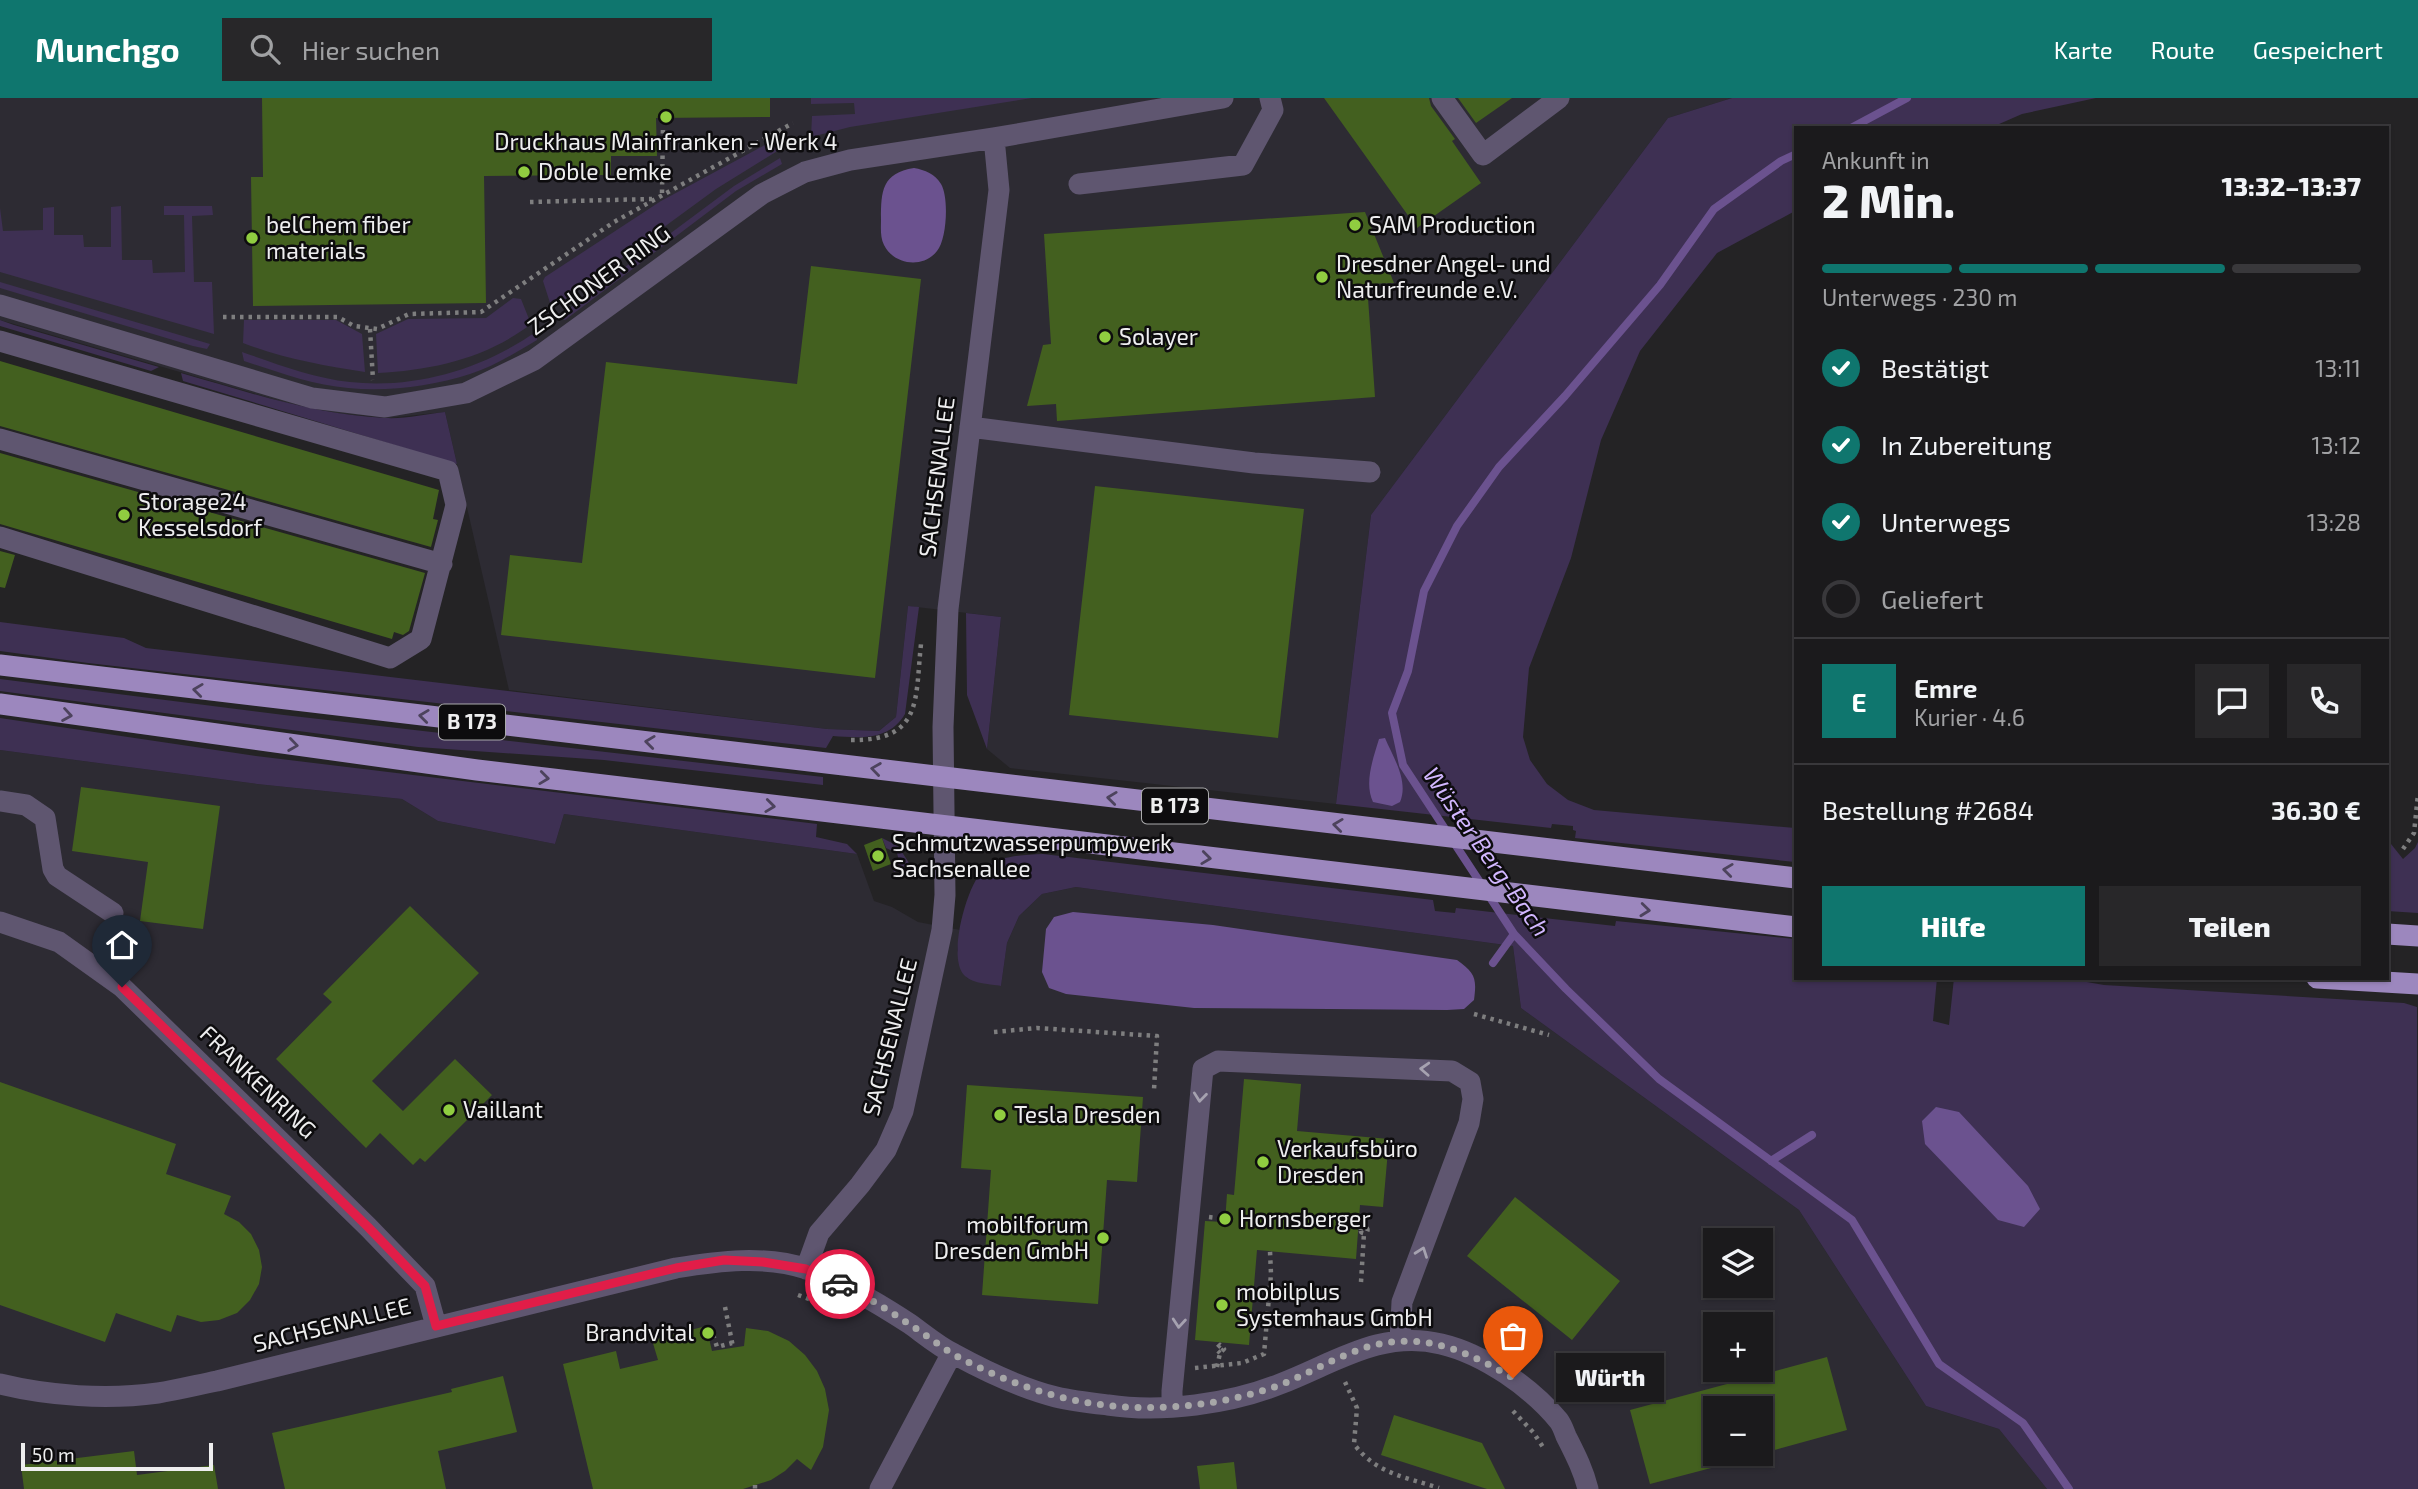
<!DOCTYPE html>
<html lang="de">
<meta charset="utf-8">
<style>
body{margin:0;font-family:"Exo 2",sans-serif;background:#282729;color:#f1f3f6;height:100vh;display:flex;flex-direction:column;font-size:26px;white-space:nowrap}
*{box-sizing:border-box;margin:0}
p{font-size:23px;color:#a0a1a3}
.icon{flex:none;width:38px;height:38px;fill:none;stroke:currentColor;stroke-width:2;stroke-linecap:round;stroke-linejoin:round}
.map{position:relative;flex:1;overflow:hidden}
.side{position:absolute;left:1794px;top:28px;width:595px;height:854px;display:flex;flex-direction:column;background:#1b1a1c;border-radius:0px;box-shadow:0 2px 5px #0004,0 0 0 2px #39383b}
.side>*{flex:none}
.buttons{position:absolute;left:1703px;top:1130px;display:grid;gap:14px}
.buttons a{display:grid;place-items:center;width:70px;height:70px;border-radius:0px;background:#1b1a1c;box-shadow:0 2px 5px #0004,0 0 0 2px #39383b;font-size:35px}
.scale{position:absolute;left:21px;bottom:18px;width:192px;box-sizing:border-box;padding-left:7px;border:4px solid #eeeeef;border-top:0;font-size:19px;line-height:24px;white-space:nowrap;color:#eeeeef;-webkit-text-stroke:5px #0d0c0e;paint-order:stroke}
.pin{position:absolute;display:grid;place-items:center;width:60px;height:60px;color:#fff;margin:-72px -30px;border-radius:50% 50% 50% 0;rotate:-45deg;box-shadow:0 0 7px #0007}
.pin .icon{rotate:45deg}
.courier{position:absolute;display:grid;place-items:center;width:70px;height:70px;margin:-35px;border:5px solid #e11d48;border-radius:50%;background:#fff;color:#222;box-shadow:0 2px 9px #0007}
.bubble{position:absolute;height:49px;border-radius:0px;background:#1b1a1c;box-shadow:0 2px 5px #0004,0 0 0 2px #39383b;font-size:23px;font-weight:800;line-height:49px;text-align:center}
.head em{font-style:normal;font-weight:800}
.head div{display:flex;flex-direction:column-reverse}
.head{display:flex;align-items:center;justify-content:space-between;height:119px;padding:0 28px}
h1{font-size:46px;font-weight:800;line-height:52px}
.bar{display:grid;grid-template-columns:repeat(4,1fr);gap:10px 7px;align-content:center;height:84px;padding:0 28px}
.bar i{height:9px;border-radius:5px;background:#39383b}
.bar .selected{background:#0f766e}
.bar p{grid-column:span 4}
.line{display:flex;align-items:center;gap:18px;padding:0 28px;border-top:2px solid #39383b}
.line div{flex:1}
.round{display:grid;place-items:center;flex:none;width:74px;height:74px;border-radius:0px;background:#282729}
ol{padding:0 28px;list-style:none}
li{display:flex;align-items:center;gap:21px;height:77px}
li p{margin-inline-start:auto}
li .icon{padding:7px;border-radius:50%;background:#0f766e;color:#fff;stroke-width:4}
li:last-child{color:#a0a1a3}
li i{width:38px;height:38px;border:4px solid #39383b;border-radius:50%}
.action{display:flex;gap:14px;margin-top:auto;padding:14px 28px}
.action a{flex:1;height:80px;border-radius:0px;background:#0f766e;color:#fff;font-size:28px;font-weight:800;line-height:80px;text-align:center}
.action a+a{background:#282729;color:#f1f3f6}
header{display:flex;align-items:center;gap:42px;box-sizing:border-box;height:98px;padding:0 35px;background:#0f766e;color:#fff}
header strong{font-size:33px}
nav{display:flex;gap:38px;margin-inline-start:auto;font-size:24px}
.search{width:490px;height:63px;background:#282729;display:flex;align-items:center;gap:18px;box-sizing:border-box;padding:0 24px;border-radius:0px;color:#a0a1a3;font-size:26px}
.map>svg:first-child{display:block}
.built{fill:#2d2b33;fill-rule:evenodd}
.green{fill:#3e3053}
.water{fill:#6b528f}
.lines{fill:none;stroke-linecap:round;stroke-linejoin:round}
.stream{stroke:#6b528f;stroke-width:8}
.building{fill:#43601f}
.path{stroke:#7e7e7f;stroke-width:4.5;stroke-dasharray:3.5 5;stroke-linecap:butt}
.minor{stroke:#5f5670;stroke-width:21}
.major{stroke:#9c87be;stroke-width:21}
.oneway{stroke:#4d435d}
.oneway2{stroke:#a6a2b0}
.done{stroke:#a7a7a8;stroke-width:7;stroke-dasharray:0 12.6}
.route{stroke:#e11d48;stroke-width:9}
.poi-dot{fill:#90cd40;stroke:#0d0c0e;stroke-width:2.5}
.labels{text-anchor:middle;stroke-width:5;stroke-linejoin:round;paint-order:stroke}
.shield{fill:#0d0c0e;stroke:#aaaaac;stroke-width:2}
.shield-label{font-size:21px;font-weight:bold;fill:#eeeeef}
.poi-label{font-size:23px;fill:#eeeeef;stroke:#0d0c0e;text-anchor:start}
.street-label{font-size:23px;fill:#eeeeef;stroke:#0d0c0e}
.water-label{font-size:24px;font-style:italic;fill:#d2b7ff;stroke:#0d0c0e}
</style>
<header>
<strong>Munchgo</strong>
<div class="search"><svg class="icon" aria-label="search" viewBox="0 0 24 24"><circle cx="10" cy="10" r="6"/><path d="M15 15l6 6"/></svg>Hier suchen</div>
<nav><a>Karte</a><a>Route</a><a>Gespeichert</a></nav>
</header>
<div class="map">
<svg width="2418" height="1391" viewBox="0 0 2418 1391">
<rect width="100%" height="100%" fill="#242325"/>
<!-- built -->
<path class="built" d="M0 0H1732L1668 20 1371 417 1336 706 1010 670 987 651 1001 519 908 508 896 619 879 633 827 631 509 592 445 314 388 320 335 315 287 305 0 222Z
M0 652 257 686 402 701 438 723 555 746 564 716 857 756 874 803 892 809 918 824 960 832 957 852 967 880 1001 888 1007 845 1019 818 1042 796 1076 789 1513 848 1521 910 1799 1112 1926 1308 1999 1331 2047 1391H0ZM1715 1143H1760V1188H1715ZM1715 1227H1760V1272H1715ZM1715 1311H1760V1356H1715Z"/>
<!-- green -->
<path class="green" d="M811 0H1032L850 29 811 39 812 18 855 16 854 5 811 6Z
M1732 0H2096L2022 16 1990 30H1796L1795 113 1717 155 1640 253 1601 342 1571 460 1529 570 1523 639 1530 662 1547 686 1568 702 1594 712 1795 730V764L1575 740 1576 733 1573 732V728L1552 726 1551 730 1336 706 1371 417 1668 20Z
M778 40 779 52 716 91 552 211 543 183 545 179 661 103Z
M780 60 782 66 736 93 565 222 558 219 734 88Z
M121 108 122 162H152L153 175 185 174 184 117H164V108H212L213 117 192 118 194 184H212L214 236 0 174V110L3 133 43 132V110L54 109V137H83L84 149H111V109Z
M0 184 210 246 207 251 193 248 0 190Z
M513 200 521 201 531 226C487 260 433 272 378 275L376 236 408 221 486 220Z
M0 222 14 227 159 269 151 273 0 228Z
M244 222H336L362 236 365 274C324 268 282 260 243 245Z
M537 233V242C516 254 494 269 470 276 432 288 388 294 348 290 312 287 278 274 244 263L242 254C277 266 313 280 350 284 416 291 483 271 537 233Z
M181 275C248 294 315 317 386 320 405 321 426 316 445 314L457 366 183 283Z
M908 508 919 509 905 616C889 643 860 640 833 638L826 650 88 565 0 553V524L124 540 146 550 827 631 879 633 896 619Z
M966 515 1001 519 987 651 967 597Z
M0 581 284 617 823 679V687L604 662 418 649 0 593Z
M0 620 256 658 817 726 816 739 847 746 857 756 564 716 555 746 438 723 402 701 257 686 0 652Z
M882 740 898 748 911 768 894 774 891 766 899 763 897 755 886 750Z
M2418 744V815L2387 813V749L2391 746 2403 761 2415 750Z
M1043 756 1433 802 1435 813 1455 815 1456 810 1615 828 1616 823 1795 841 1796 880H1937L1933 923 1949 927 1954 880H2064L2104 887 2404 905 2417 909 2418 1391H2047L1999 1331 1926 1308 1799 1112 1521 910 1513 848 1076 789 1042 796 1019 818 1007 845 1001 888C990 886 974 886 965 878 946 862 967 783 986 769 1002 757 1024 757 1043 756Z"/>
<!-- water -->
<path class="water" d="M914 70C925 72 935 76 941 86 949 99 947 141 937 153 923 171 894 167 884 147 880 139 881 130 881 121 881 93 882 75 914 70Z
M1385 640C1393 659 1409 683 1400 704L1392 708 1373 704C1364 685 1373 661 1379 641Z
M1073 814 1213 827 1457 862C1475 875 1477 880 1474 902L1464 911 1447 912 1194 910 1066 896 1049 890 1042 874 1046 831 1054 819Z
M1936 1009 1959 1014 2028 1088 2040 1111 2024 1129 1998 1122 1925 1046 1922 1023Z"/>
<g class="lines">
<!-- stream -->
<path class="stream" d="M1851 30 1907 0
M1796 56 1781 63 1714 111 1660 187 1565 298 1499 369 1457 428 1424 493 1408 573 1392 615 1403 667 1514 836 1566 891 1659 981 1852 1122 1939 1266 2023 1325 2069 1391
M1493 865 1514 836
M1771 1063 1812 1037"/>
</g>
<!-- building -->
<path class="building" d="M262 0H770V19L656 20 657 58H611V77L484 78 486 205 253 208 251 79H263Z
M1324 0H1429L1431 8 1455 41 1452 43 1481 85 1417 130Z
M1458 0H1512L1476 25Z
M1365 114 1394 185 1367 186 1375 299 1057 323 1056 306 1027 308 1043 247 1051 246 1044 136Z
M811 168 921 181 875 580 501 537 510 457 582 465 606 264 797 286Z
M0 263 439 392 433 421 438 422 431 449 0 328Z
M0 355 425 475 409 533 403 537 394 534 392 541 0 426Z
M1095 388 1304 411 1278 640 1069 617Z
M0 453 15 457 5 490 0 489Z
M81 689 220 708 203 831 140 823 148 764 72 753Z
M882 740 891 766 873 773 864 747Z
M410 808 479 875 372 983 403 1013 455 961 492 997 425 1064 420 1060 413 1067 380 1035 366 1050 276 961 332 904 323 896Z
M1244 981 1301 986 1297 1033 1389 1041 1383 1109 1360 1107 1356 1161 1257 1152 1249 1247 1195 1242 1205 1123 1225 1124 1227 1096 1234 1097Z
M0 984 176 1046 166 1076 231 1098 224 1116 239 1124 251 1136 259 1152 262 1169 259 1186 250 1202 237 1215 219 1222 201 1224 177 1217 171 1234 116 1215 105 1244 0 1207Z
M967 987 1143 999 1137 1084 1107 1082 1098 1206 982 1197 991 1072 961 1070Z
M1515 1099 1620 1183 1572 1242 1467 1158Z
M706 1228 712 1253 744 1248 746 1230 768 1233 789 1243 805 1257 817 1273 825 1291 829 1312 823 1349 811 1372 797 1361 785 1373 771 1382 743 1391H593L563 1266 616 1253 620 1271 658 1262 652 1242Z
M1827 1259 1847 1332 1760 1356V1311H1715V1369L1650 1386 1630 1312Z
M503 1278 517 1334 438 1353 446 1391H285L272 1335 452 1294 451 1291Z
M1394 1317 1482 1345 1505 1391H1487L1381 1357Z
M134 1353 137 1377 214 1367 218 1391H24L21 1367Z
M1234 1364 1237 1391H1200L1197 1368Z"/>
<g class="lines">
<!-- path -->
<path class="path" d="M662 95 663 27
M530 104 652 101
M223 219H338L354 228 377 231 409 216 481 214 614 124 793 25
M370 231 373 282
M851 642C923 643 915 601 921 546
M2403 751 2414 735 2418 696
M1474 916 1549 937
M994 934 1037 930 1157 938 1154 992
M1209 1119 1225 1121
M1360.5 1132a3.5 3.5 0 1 1 7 0a3.5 3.5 0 1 1-7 0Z
M1361 1184 1364 1135
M798 1197 831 1209
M725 1209 733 1249
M708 1235 712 1233 717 1249 732 1245
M1217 1269 1220 1255 1224 1251 1220 1247 1216 1251 1220 1255
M1195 1270 1242 1265 1264 1256 1271 1176 1270 1153
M1345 1284 1357 1310 1354 1346C1376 1376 1406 1379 1439 1390
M1513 1313 1533 1334 1545 1352
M755 1387V1391"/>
<!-- minor -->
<path class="minor" d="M1442 0 1483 57 1559 0
M1079 86 1243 67 1273 12 1270 0
M0 207 312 300 385 309 466 295 534 262 762 96 805 74 850 62 994 40 1223 0
M0 243 448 373 456 407 421 541 390 560 0 439
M970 329 1254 365 1370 374
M0 341 442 466
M0 703 26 707 45 720 53 771 57 778 113 815
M0 824 59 844 122 889 368 1129 425 1188 436 1228
M806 1171 819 1135 860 1087 886 1052 903 1013 942 832 945 797 943 629 948 511 999 92 994 40
M0 1286C49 1298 107 1302 158 1295 177 1292 197 1287 217 1283L676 1170C719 1163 765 1157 807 1171 843 1184 878 1205 910 1226 924 1236 938 1248 954 1256 985 1273 1021 1290 1056 1299 1073 1303 1091 1305 1108 1307 1162 1315 1230 1306 1280 1286 1333 1266 1381 1231 1441 1246 1484 1256 1532 1290 1559 1323 1562 1327 1564 1333 1566 1338 1575 1356 1583 1371 1588 1391
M1172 1309V1293L1203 971 1218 963 1452 973 1470 984 1473 1001 1469 1025 1402 1204 1400 1243
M880 1391 952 1255"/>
<!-- major -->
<path class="major" d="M0 567 1796 780
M0 606 477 672 1796 829
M2387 836 2418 838
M2317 880 2418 886"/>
</g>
<!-- one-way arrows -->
<defs><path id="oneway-chevron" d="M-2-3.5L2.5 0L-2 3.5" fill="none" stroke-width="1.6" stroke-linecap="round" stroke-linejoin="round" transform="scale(1.75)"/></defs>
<g class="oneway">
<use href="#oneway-chevron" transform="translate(198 592) rotate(-173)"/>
<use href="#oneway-chevron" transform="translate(67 617) rotate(9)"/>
<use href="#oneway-chevron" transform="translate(424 618) rotate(-173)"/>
<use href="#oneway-chevron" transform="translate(650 644) rotate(-173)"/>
<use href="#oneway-chevron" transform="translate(293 647) rotate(8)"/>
<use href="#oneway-chevron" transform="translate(876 671) rotate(-172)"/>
<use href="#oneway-chevron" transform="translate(544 680) rotate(7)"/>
<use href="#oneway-chevron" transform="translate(1112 700) rotate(-173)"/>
<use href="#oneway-chevron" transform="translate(770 708) rotate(7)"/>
<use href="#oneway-chevron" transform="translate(1338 727) rotate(-173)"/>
<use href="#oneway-chevron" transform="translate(1206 760) rotate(7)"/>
<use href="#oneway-chevron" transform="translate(1728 772) rotate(-173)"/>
<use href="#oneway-chevron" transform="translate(1645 812) rotate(6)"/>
</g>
<g class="oneway2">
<use href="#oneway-chevron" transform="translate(1425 971) rotate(-177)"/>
<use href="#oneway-chevron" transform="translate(1200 999) rotate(96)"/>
<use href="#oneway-chevron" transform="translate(1422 1154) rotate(-70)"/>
<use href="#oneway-chevron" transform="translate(1179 1225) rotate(95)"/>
</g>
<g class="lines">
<!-- done -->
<path class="done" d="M840 1186C864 1197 887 1211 909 1226 924 1235 938 1247 953 1256 1002 1283 1057 1303 1113 1308 1168 1313 1228 1306 1280 1287 1303 1278 1325 1265 1348 1256 1411 1229 1458 1248 1513 1280"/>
<!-- route -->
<path class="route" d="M122 889 368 1129 425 1188 436 1228 676 1170 724 1162 763 1164 806 1171 840 1186"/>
</g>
<!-- markers -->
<g class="poi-dot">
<circle cx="666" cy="19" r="7"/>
<circle cx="524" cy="74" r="7"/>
<circle cx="1355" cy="127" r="7"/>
<circle cx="252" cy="140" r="7"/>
<circle cx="1322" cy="179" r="7"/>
<circle cx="1105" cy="239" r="7"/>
<circle cx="124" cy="417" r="7"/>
<circle cx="878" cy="758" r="7"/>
<circle cx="449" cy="1012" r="7"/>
<circle cx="1000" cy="1017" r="7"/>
<circle cx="1263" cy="1064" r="7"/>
<circle cx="1225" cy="1121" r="7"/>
<circle cx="1103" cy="1140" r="7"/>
<circle cx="1222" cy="1207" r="7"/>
<circle cx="708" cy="1235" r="7"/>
</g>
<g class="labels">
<!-- shield labels -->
<g class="shield">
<rect x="439" y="606.5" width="66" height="35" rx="5"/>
<rect x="1142" y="690.5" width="66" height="35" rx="5"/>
</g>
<g class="shield-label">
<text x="472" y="631">B 173</text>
<text x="1175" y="715">B 173</text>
</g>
<!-- poi labels -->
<g class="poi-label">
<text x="666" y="52" text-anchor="middle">Druckhaus Mainfranken - Werk 4</text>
<text x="538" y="82">Doble Lemke</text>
<text x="266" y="135">belChem fiber<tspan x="266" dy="26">materials</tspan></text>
<text x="1369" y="135">SAM Production</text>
<text x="1336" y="174">Dresdner Angel- und<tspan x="1336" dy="26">Naturfreunde e.V.</tspan></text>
<text x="1119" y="247">Solayer</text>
<text x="138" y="412">Storage24<tspan x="138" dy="26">Kesselsdorf</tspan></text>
<text x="892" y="753">Schmutzwasserpumpwerk<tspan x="892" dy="26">Sachsenallee</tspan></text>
<text x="463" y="1020">Vaillant</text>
<text x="1014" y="1025">Tesla Dresden</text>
<text x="1277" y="1059">Verkaufsbüro<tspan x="1277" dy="26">Dresden</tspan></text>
<text x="1239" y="1129">Hornsberger</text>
<text x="1089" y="1135" text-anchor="end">mobilforum<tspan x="1089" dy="26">Dresden GmbH</tspan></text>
<text x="1236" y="1202">mobilplus<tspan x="1236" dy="26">Systemhaus GmbH</tspan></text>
<text x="694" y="1243" text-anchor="end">Brandvital</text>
</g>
<!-- street labels -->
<g class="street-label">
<text transform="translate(599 182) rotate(-36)" y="8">ZSCHONER RING</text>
<text transform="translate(937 379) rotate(-83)" y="8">SACHSENALLEE</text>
<text transform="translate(890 939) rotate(-76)" y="8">SACHSENALLEE</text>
<text transform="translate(258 984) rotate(44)" y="8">FRANKENRING</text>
<text transform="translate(332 1227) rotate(-14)" y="8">SACHSENALLEE</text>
</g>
<!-- water labels -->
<g class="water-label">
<text transform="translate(1486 754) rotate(55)" y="8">Wüster Berg-Bach</text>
</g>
</g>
</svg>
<div class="buttons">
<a><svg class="icon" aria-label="layers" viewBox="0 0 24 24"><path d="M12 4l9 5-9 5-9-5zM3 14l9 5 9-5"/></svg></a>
<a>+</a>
<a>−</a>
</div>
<div class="scale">50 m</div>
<div class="pin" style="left:1513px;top:1280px;background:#ea580c"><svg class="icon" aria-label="bag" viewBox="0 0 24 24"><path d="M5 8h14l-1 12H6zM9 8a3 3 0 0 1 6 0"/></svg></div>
<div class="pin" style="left:122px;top:889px;background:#1f2937"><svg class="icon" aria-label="home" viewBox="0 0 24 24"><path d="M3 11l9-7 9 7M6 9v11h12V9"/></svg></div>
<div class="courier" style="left:840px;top:1186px"><svg class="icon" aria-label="car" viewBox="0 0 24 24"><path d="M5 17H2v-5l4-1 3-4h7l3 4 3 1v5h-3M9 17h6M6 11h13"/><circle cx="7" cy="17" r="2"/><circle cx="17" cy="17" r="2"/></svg></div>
<div class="bubble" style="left:1556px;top:1255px;width:108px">Würth</div>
<section class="side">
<div class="head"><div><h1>2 Min.</h1><p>Ankunft in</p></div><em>13:32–13:37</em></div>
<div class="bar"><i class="selected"></i><i class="selected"></i><i class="selected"></i><i></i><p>Unterwegs · 230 m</p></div>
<ol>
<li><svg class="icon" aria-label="check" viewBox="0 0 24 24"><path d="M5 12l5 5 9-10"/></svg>Bestätigt<p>13:11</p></li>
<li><svg class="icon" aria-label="check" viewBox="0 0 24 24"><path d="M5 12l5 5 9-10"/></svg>In Zubereitung<p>13:12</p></li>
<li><svg class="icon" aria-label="check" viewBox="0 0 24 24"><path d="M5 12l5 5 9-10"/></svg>Unterwegs<p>13:28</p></li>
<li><i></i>Geliefert</li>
</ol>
<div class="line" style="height:126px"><b class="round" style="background:#0f766e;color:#fff">E</b><div><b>Emre</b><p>Kurier · 4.6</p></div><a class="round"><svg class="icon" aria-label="chat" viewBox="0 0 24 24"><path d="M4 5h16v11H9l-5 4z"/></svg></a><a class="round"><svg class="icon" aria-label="phone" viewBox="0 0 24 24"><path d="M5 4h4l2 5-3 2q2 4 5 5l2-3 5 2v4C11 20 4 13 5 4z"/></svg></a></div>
<div class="line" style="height:91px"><div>Bestellung #2684</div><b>36.30 €</b></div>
<div class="action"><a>Hilfe</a><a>Teilen</a></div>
</section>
</div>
